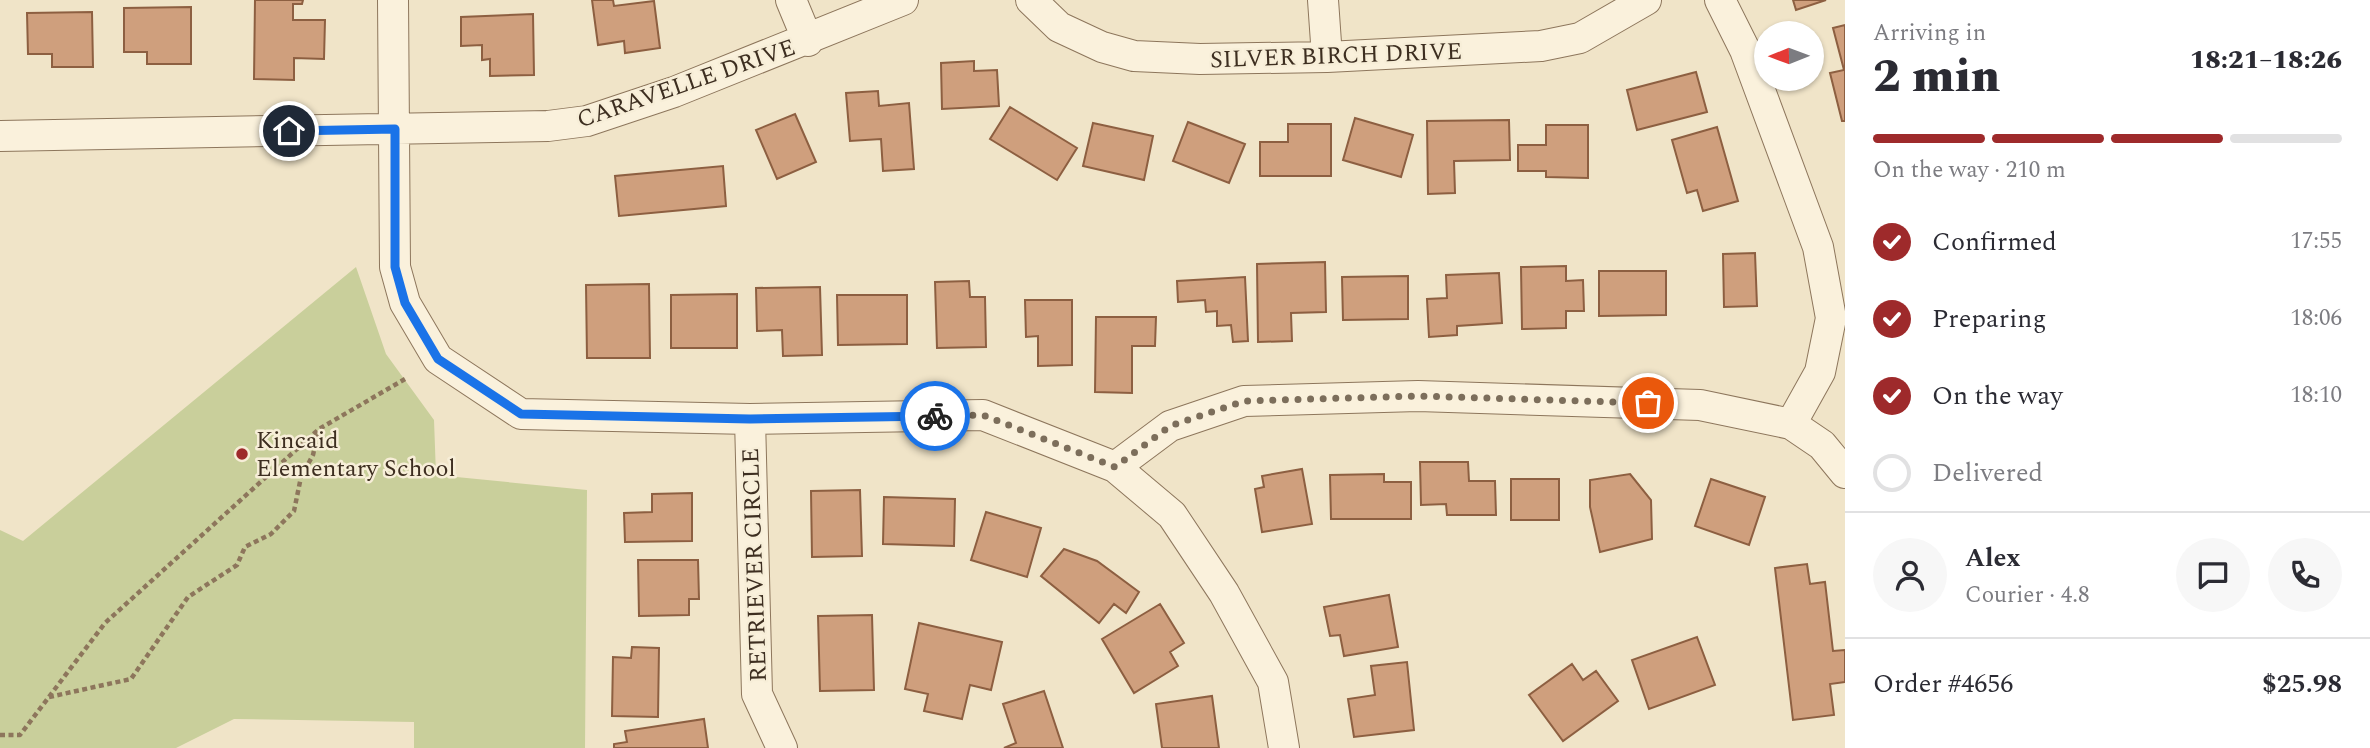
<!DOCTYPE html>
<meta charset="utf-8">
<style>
body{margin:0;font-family:Spectral,serif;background:#f7f7f7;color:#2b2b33;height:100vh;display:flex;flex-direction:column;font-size:26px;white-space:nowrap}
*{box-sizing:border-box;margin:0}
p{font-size:23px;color:#7c7c81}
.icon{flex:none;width:38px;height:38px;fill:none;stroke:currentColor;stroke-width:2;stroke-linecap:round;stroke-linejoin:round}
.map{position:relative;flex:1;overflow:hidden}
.sheet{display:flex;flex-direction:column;background:#fff;width:525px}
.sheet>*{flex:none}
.needle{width:46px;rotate:269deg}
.buttons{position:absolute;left:1754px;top:21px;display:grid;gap:14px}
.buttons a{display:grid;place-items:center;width:70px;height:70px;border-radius:50%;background:#fff;box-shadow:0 2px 5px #0004;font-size:35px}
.pin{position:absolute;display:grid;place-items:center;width:60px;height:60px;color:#fff;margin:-30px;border:4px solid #fff;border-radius:50%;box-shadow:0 2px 7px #0007}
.courier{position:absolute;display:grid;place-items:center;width:70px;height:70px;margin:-35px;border:5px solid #1a73e8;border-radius:50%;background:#fff;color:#222;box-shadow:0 2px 9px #0007}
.summary em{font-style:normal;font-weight:800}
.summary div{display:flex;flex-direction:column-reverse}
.summary{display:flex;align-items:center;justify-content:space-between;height:119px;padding:0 28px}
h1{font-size:46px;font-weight:800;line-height:52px}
.bar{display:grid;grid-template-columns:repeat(4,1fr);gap:10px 7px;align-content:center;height:84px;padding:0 28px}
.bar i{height:9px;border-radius:5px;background:#e1e1e2}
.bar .active{background:#9e2a2b}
.bar p{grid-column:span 4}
.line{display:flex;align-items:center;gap:18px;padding:0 28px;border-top:2px solid #e1e1e2}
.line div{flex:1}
.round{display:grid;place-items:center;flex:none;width:74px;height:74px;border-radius:37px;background:#f7f7f7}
ol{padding:0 28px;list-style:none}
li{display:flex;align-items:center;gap:21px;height:77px}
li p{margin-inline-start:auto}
li .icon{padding:7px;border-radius:50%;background:#9e2a2b;color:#fff;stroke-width:4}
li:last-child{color:#7c7c81}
li i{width:38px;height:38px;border:4px solid #e1e1e2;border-radius:50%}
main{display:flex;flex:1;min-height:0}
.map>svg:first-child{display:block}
.green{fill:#c9cf9b}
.building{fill:#cf9f7d;stroke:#8d5f41;stroke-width:2}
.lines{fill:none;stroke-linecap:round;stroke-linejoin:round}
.minor-casing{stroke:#8d765c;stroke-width:32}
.path{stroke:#8d765c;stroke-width:4.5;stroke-dasharray:5 3.5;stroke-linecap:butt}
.minor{stroke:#faf1dc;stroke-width:30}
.done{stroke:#7c6e5b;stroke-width:7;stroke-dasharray:0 12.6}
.route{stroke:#1a73e8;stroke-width:9}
.poi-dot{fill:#9e2a2b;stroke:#f7eed8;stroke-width:2.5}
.labels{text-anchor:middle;stroke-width:5;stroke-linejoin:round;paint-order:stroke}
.street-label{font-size:24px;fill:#3d2e20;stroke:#f7eed8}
.poi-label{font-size:24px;fill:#3d2e20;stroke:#f7eed8;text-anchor:start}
</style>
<main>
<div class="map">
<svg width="1845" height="748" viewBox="0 0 1845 748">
<rect width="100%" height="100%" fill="#f0e4c8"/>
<!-- green -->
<path class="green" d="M356 267 386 354 434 420 436 475 587 490 585 748H414V722L234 719 176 748H0V530L23 541Z"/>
<!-- building -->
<path class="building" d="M255 0H303L302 4H293V20H325L324 59 294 58V80L254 79Z
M592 0H613L614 6 654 1 660 48 625 53 624 41 598 45Z
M1793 0H1826L1796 10Z
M191 7V64H147V52H124V8Z
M92 12 93 67H52V54H28L27 13Z
M533 14 534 75 490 76V59L482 60V45L461 46V17Z
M1845 25V121H1842L1830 73 1844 70 1833 28Z
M974 61V71L997 70 999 106 942 109 941 63Z
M1696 72 1707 112 1637 130 1627 90Z
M878 91 879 106 909 103 914 169 883 171 881 139 850 141 846 93Z
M1010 107 1077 148 1057 180 990 139Z
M795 114 816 162 777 179 756 130Z
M1355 118 1413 135 1401 177 1343 160Z
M1509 120 1510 160 1454 161 1455 193 1428 194 1427 121Z
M1188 122 1245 144 1229 183 1173 161Z
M1093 123 1153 136 1144 180 1083 166Z
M1288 124H1331V176H1260V142H1288Z
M1546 125H1588V178L1546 177V171H1518V145H1546Z
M1717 127 1738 201 1703 211 1697 190 1687 193 1672 140Z
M723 166 726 206 619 216 615 176Z
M1755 253 1757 306 1724 307 1723 254Z
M1325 262 1326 312 1291 313 1292 341 1258 342 1257 264Z
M1566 266V281L1583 280 1584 311H1566V328L1522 329 1521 267Z
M1599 271H1666V315L1599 316Z
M1499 273 1502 323 1457 326V335L1429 337 1427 299 1447 298 1446 275Z
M1408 276V319L1343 320 1342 277Z
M1245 277 1248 341 1233 342 1231 325 1217 326V311L1206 312 1205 300 1178 302 1177 281Z
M969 281 970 297H985L986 347 937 348 935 282Z
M649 284 650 358H587L586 285Z
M820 287 822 355 783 356 782 330 757 331 756 288Z
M737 294V348H671V295Z
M837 295H907V344L838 345Z
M1025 300H1072V365L1038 366V336L1026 337Z
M1096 317H1156L1155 346H1132V393L1095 392Z
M1420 462H1468L1469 481H1495L1496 515H1447L1446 504 1421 505Z
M1302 469 1312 524 1262 532 1255 489 1264 487 1262 476Z
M1384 474V482H1411V519H1331L1330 475Z
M1630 474 1651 500 1652 539 1600 552 1590 507V480Z
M1511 479H1559V520H1511Z
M1711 479 1765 497 1749 545 1695 526Z
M860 490 862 556 812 557 811 491Z
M692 493V541L625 542 624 513 652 512V494Z
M884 497 955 499 954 546 883 544Z
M986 512 1041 528 1027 577 971 560Z
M1064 549 1097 561 1139 592 1126 613 1114 604 1099 623 1041 576Z
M638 560H698L699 599H689V615L639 616Z
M1807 564 1810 584 1825 582 1833 651 1845 650V682L1830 684 1834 715 1793 720 1775 568Z
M1389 595 1398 647 1344 656 1340 635 1330 636 1324 607Z
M1160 604 1184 643 1170 652 1178 666 1134 693 1102 639Z
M872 615 874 690 820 691 818 616Z
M919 623 1002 642 991 690 970 685 962 719 924 711 928 694 905 689Z
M1697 637 1715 685 1649 709 1632 660Z
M632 647 659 648 658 717 612 716 613 657 631 658Z
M1407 662 1414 730 1354 737 1348 699 1375 695 1371 666Z
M1572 664 1583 680 1596 671 1618 701 1563 741 1529 695Z
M1044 691 1063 748H1004L1016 743 1003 704Z
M1212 696 1219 748H1162L1156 704Z
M704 719 708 748H614V744L627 742 625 731Z"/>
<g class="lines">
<defs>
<path id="minor" d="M393 0 395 267 405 303 438 359 521 414 750 419 983 415 1115 467 1172 515 1224 593 1273 682 1284 748
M791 0 808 41
M1031 0 1059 27 1102 47 1134 56 1200 59 1327 57 1541 46 1580 38 1646 0
M1323 0 1327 57
M1720 0 1745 50 1818 247 1831 318 1820 372 1791 424
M0 136 548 126 587 121 674 92 903 0
M750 419 757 694 782 748
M1115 467 1170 426 1244 401 1418 396 1700 405 1791 424 1822 445 1845 473"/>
</defs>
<!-- minor casing -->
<use href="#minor" class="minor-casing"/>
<!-- path -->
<path class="path" d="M49 697 131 679 188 597 237 565 245 547 271 534 294 511 301 477 313 455 318 432
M0 735H20L105 623 319 429 405 379"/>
<!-- minor -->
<use href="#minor" class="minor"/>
</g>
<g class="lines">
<!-- done -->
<path class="done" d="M935 416 983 415 1115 467 1170 426 1244 401 1418 396 1648 403"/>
<!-- route -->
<path class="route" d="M289 131 395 129V267L405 303 438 359 521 414 750 419 935 416"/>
</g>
<!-- markers -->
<circle class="poi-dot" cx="242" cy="454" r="7"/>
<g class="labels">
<!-- street labels -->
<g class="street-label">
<text transform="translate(1336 55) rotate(-2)" y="8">SILVER BIRCH DRIVE</text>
<text transform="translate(686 83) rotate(-19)" y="8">CARAVELLE DRIVE</text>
<text transform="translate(754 565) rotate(-92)" y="8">RETRIEVER CIRCLE</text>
</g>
<!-- poi labels -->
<g class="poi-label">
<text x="256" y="448">Kincaid<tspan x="256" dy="28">Elementary School</tspan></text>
</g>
</g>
</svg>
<div class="buttons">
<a><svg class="needle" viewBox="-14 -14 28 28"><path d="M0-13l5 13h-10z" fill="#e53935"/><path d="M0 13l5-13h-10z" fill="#7c7c81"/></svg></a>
</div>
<div class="pin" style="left:1648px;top:403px;background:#ea580c"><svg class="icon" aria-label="bag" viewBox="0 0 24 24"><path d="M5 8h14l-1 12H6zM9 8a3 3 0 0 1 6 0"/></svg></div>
<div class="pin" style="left:289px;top:131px;background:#1f2937"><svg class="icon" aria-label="home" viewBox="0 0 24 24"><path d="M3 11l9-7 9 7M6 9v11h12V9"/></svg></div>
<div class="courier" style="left:935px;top:416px"><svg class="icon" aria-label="bike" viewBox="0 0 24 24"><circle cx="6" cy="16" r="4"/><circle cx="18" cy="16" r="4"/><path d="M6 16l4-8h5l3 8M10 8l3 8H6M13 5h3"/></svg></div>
</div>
<section class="sheet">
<div class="summary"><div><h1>2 min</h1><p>Arriving in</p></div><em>18:21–18:26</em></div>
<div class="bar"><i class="active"></i><i class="active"></i><i class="active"></i><i></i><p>On the way · 210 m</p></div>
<ol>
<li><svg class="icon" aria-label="check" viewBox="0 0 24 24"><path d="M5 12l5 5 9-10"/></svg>Confirmed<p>17:55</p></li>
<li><svg class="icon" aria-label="check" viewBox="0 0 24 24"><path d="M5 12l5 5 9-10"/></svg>Preparing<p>18:06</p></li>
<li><svg class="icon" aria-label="check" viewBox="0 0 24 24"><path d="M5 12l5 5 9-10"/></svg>On the way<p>18:10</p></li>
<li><i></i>Delivered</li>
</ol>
<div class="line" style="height:126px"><a class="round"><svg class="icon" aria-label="person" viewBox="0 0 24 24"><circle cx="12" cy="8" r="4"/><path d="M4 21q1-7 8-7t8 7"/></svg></a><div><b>Alex</b><p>Courier · 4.8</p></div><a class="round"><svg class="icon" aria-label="chat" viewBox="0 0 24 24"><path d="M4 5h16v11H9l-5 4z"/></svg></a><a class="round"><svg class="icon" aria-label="phone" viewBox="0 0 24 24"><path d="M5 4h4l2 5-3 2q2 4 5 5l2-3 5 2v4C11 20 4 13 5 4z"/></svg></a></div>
<div class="line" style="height:91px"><div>Order #4656</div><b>$25.98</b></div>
</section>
</main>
